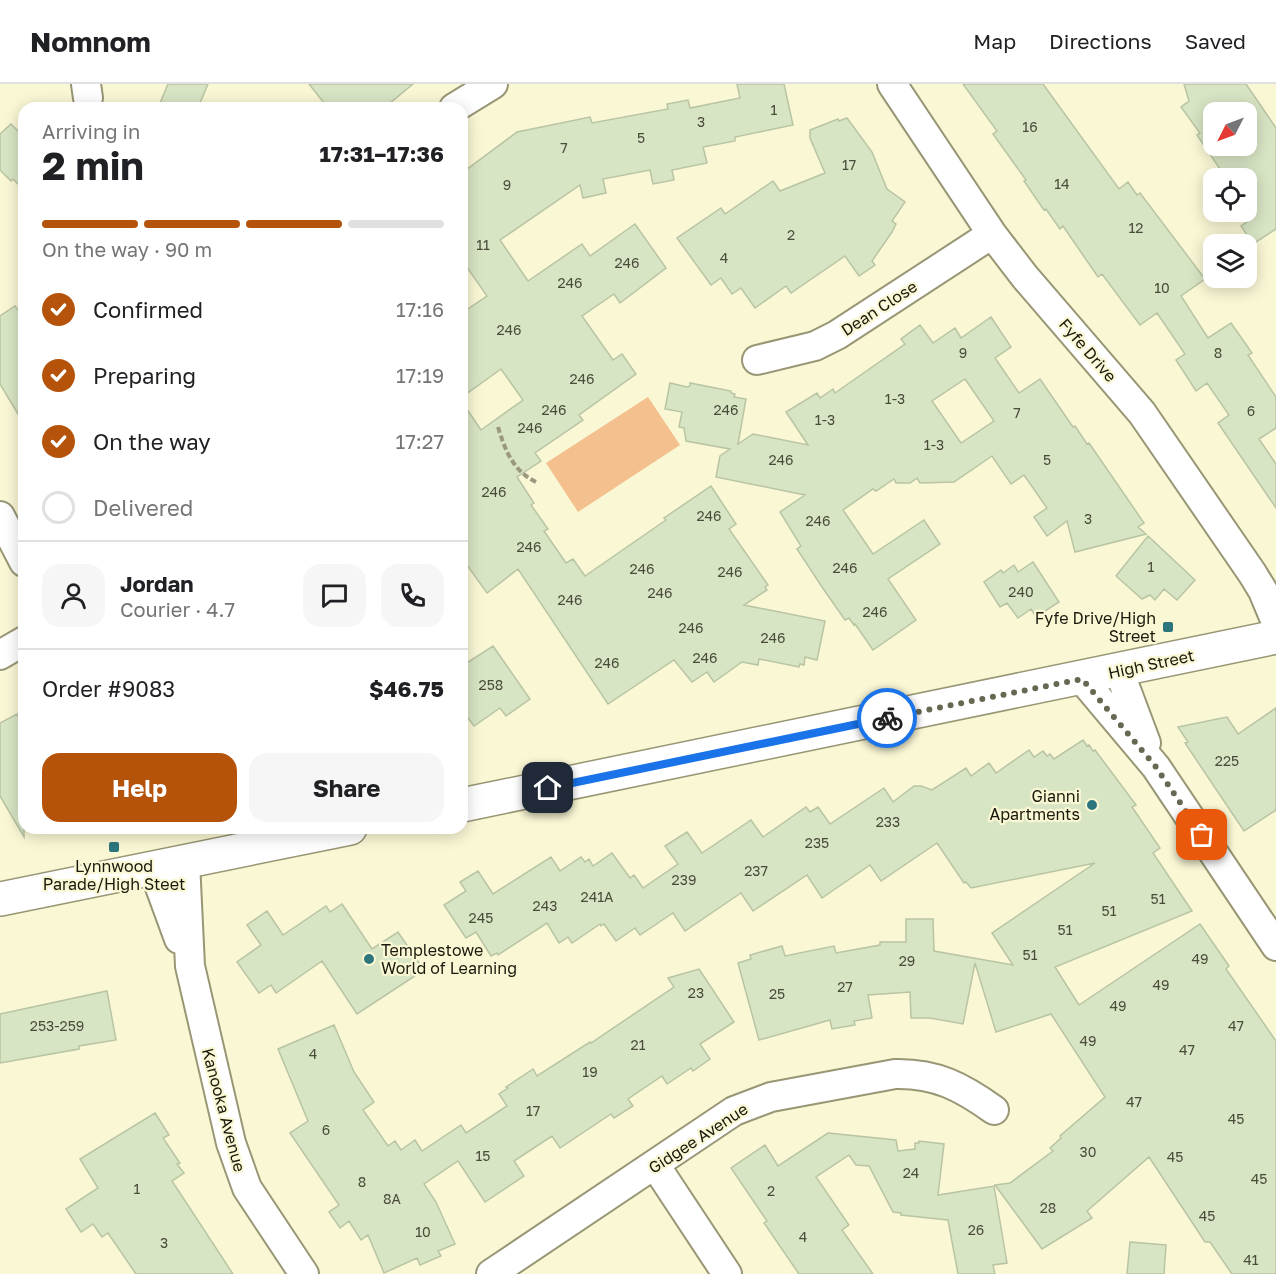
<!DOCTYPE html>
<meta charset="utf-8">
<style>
body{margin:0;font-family:"Golos Text",sans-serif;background:#f6f6f6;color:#202124;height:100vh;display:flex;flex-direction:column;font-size:22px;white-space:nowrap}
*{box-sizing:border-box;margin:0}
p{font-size:20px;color:#757577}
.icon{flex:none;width:33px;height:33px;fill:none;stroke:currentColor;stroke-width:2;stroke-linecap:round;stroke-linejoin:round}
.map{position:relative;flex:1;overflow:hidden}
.panel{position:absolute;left:18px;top:18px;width:450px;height:732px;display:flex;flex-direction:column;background:#fff;border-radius:18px;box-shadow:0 3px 15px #0003}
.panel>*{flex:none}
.needle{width:39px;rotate:228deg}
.fabs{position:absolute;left:1203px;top:18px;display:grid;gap:12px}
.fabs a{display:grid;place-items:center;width:54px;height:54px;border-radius:12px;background:#fff;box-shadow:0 3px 15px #0003;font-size:30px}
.pin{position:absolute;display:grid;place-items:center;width:51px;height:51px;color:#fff;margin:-26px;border-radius:12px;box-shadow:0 3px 9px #0006}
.courier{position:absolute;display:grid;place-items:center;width:60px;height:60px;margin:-30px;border:4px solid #1a73e8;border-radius:50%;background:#fff;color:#222;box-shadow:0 2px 8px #0007}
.summary em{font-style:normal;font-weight:700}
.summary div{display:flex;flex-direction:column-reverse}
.summary{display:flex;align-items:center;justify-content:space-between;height:102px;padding:0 24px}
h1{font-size:39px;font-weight:700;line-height:45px}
.bar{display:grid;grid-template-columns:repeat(4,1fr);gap:9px 6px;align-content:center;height:72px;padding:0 24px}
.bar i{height:8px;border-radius:4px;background:#e0e0e0}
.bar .selected{background:#b45309}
.bar p{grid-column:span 4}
.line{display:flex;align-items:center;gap:15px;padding:0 24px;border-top:2px solid #e0e0e0}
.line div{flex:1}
.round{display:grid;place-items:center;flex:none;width:63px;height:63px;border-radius:18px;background:#f6f6f6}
ol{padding:0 24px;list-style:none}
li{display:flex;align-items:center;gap:18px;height:66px}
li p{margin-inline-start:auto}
li .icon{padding:6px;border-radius:50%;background:#b45309;color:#fff;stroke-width:4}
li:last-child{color:#757577}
li i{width:33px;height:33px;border:3px solid #e0e0e0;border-radius:50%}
.action{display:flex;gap:12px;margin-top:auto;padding:12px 24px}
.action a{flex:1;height:69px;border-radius:18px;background:#b45309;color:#fff;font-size:24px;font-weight:700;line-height:69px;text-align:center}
.action a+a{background:#f6f6f6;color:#202124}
header{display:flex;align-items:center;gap:36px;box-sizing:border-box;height:84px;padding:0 30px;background:#fff;border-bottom:2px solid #e0e0e0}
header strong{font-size:28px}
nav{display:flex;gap:33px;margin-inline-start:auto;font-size:21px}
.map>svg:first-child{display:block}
.green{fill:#f4c08e}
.building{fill:#d8e5c4;stroke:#b8c4a4;stroke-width:1.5;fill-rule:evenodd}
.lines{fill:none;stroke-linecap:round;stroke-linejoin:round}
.minor-casing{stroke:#989675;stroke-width:32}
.secondary-casing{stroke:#989675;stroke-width:36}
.path{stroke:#9a987f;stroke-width:4;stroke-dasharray:6 3;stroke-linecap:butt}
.minor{stroke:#fff;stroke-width:28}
.secondary{stroke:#fff;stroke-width:33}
.done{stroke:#686752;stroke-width:6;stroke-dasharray:0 10.8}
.route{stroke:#1a73e8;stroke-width:8}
.poi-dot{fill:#2d767d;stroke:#f9f7d4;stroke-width:2}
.labels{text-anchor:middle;stroke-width:4.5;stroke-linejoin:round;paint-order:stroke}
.number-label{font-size:14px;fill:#4a4c3a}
.street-label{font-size:16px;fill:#1a190c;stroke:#f9f7d4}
.poi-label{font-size:16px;fill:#1a190c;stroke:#f9f7d4;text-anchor:end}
</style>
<header>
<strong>Nomnom</strong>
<nav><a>Map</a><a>Directions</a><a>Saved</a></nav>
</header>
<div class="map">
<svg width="1276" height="1190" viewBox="0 0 1276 1190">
<rect width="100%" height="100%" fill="#f9f7d4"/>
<!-- green -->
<path class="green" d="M648 313 680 361 578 428 546 379Z"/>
<!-- building -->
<path class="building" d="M168 0H208L198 24H158Z
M309 0H413L384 24H328Z
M737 0H784L793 41 735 53V57L703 63 707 79 672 86 674 96 653 100 650 86 603 95 606 109 583 114 580 101 500 156 528 197 582 160 590 172 635 140 666 184 620 219 614 210 582 232 613 276 622 270 636 290 579 331 583 336 535 369 541 377 517 393 534 419 531 421 548 445 544 447 566 479 573 475 585 492 666 436 664 434 711 402 736 440 729 445 768 501 765 503 767 506 744 521 825 537 817 576 805 573 804 581 800 580 799 583 759 575 758 581 742 578 714 598 707 588 692 598 674 576 608 620 518 485 487 509 464 477 467 473 462 466V318L481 346 523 316 501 285 462 313V229L487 212 462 176V89L517 48 590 33 592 39 668 25 667 20 688 16 690 24 740 14Z
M963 0H1043L1119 105 1128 98 1137 111 1140 109 1205 195 1181 212 1208 254 1231 239 1252 269 1248 271 1276 313V344L1259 355 1276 380V424L1218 339 1229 331 1207 299 1196 307 1176 276 1185 270 1157 229 1140 241 1102 190 1098 193 1063 142 1060 145 1046 125 1044 126 1024 97 1026 96 993 50 997 47Z
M1184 0H1246L1276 44V145L1253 160 1241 142 1251 135 1246 128H1248L1246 125V94H1226L1197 51 1200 49 1181 23 1189 17ZM1214 28H1246V62H1214Z
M847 34 872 68 887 105 905 118 892 137 896 140 892 148 872 177 875 181 859 192 845 172 791 209 786 202 755 224 741 204 732 210 721 194 711 201 677 154 721 124 725 130 773 97 780 107 825 89 810 54V46L838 35 839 37Z
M11 40 24 53V106L13 95 11 97 0 86V50Z
M15 222 24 234V340L0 300V232Z
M991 233 1011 263 995 274 1019 309 1040 295 1073 343 1075 342 1087 360 1089 359 1144 439 1138 443 1146 450 1075 468 1067 437 1047 452 1034 433 1047 424 1024 391 1011 400 992 372 954 398 920 399 917 394 910 399H896L894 395 876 407 873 405 843 426 873 470 924 436 940 460 888 495 916 536 873 566 855 540 854 541 849 534 845 536 822 503 797 465 801 462 780 428 805 411 716 393 720 372 730 365 686 357 684 344 679 343 682 328 665 325 670 299 687 303 690 302V299L731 307V309L735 310 734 313 746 315 738 360 753 350 808 361 786 328 817 309 820 314 833 305 835 309 905 260 901 255 920 241 933 259 955 244 961 254ZM965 295 994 337 961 359 932 317Z
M1148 452 1195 496 1177 516 1164 505 1155 516 1150 511 1142 515 1116 492Z
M1033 478 1059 518 1036 533 1031 525 1018 534 1007 519 1000 523 984 498 1001 486 1003 489 1014 481 1018 488Z
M493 562 530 615 506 632 500 624 474 642 462 626V582Z
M1276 624V726L1244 747 1185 659 1188 658 1178 643 1227 633 1238 650Z
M17 630 24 643V753L0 712V639Z
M1083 656 1087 662 1089 661 1093 667 1095 666 1136 721 1132 723 1160 764 1153 769 1192 827 1055 883 1079 921 1200 840 1229 882 1226 885 1276 957V1190H1232L1210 1158H1205L1149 1073 1087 1127 1092 1134 1042 1165 995 1101 1010 1099 1053 1067 1050 1064 1061 1054 1060 1052 1105 1013 1051 930 996 948 975 879 963 940 930 934H911L910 908 868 911 872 934 854 937 855 941 832 945 830 936 759 956 738 879 751 875 750 871 782 862 785 872 834 862 836 869 880 861V858H906V835H933L934 867 1013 881 992 849 1095 779 971 804 966 798 964 799 937 759 881 797 870 781 822 814 807 791 753 827 741 809 685 847 673 829 640 851 635 844 616 857 604 840 601 842 600 840 572 859 568 853 559 859 547 839 498 871 497 869 491 872 476 848 466 854 444 821 466 807 460 798 478 787 493 810 551 773 560 787 581 773 585 778 589 775 593 782 612 769 630 794 634 791 643 804 678 780 665 762 687 748 702 769 751 736 763 753 806 723 810 728 818 723 830 740 884 704 893 718 914 702H921L932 706 966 684 971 692 989 679 996 689 1029 666 1034 673 1043 667 1047 672 1050 670 1054 675Z
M342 820 372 865 398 848 424 886 357 930 322 877 276 909 271 901 259 909 237 878 261 861 247 841 267 827 283 851 326 822 330 828Z
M699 885 734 938 700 960 710 975 693 987 691 984 667 1000 662 992 628 1015 633 1022 614 1034 611 1030 560 1064 552 1052 514 1077 524 1092 485 1118 458 1077 424 1100 436 1118 455 1160 438 1167 441 1172 420 1181 417 1174 384 1189 368 1151 361 1156 349 1137 340 1144 329 1128 339 1121 290 1049 308 1037 278 965 334 941 354 988 374 1018 363 1026 388 1062 395 1057 401 1066 415 1056 422 1067 461 1041 466 1049 507 1022 499 1010 508 1004 506 1003 533 985 537 992 590 958 591 959 674 903 668 894Z
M107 907 116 956 79 962V965L0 979V930Z
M155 1029 169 1051 163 1054 180 1079 177 1080 184 1089 172 1097 233 1190H136L108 1149 102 1153 93 1140 81 1148 66 1125 98 1104 80 1075Z
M828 1049 896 1056 898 1067 915 1065V1059H919V1057L944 1060 938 1111 994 1102 1007 1179 993 1181 995 1190H958L948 1136 901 1131V1129L893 1128 869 1082 856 1081 849 1071 816 1093 849 1141 842 1146 873 1190H799L764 1139 767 1137 731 1084 765 1061 778 1082Z
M1130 1158 1166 1161 1164 1190H1127Z"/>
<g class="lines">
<defs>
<path id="minor" d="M86 0 88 14
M892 0 992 150 1025 193 1142 329 1252 489 1263 507 1276 538
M454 24 493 0
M757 276 815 262 837 251 992 150
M0 432 24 478
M0 571 24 557
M1119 587 1146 659
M1082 595 1156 683 1276 862
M185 778 190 882 231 1059 247 1104 304 1190
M153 784 179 855
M655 1081 727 1190
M491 1190 734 1027 771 1013 895 990C936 989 962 1003 994 1026"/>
<path id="secondary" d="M462 721 1276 553
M0 815 350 744"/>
</defs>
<!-- minor casing -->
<use href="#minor" class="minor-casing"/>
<!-- secondary casing -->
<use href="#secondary" class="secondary-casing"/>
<!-- path -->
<path class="path" d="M498 343C505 366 513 387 536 398"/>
<!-- minor -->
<use href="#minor" class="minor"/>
<!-- secondary -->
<use href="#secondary" class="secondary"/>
</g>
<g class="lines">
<!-- done -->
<path class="done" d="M887 634 1082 595 1156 683 1202 751"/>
<!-- route -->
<path class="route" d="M548 704 887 634"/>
</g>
<!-- markers -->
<g class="poi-dot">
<rect x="1162" y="537" width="12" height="12" rx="3"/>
<circle cx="1092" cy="721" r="6"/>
<rect x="108" y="757" width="12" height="12" rx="3"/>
<circle cx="369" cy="875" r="6"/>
</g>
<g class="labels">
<!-- number labels -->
<g class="number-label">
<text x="774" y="31">1</text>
<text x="701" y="43">3</text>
<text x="1030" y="48">16</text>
<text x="641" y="59">5</text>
<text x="564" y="69">7</text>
<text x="849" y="86">17</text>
<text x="1062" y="105">14</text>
<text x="507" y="106">9</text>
<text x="1136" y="149">12</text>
<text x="791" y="156">2</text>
<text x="483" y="166">11</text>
<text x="724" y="179">4</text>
<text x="627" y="184">246</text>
<text x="570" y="204">246</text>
<text x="1162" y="209">10</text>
<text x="509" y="251">246</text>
<text x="963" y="274">9</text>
<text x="1218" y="274">8</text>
<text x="582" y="300">246</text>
<text x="895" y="320">1-3</text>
<text x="554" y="331">246</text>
<text x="726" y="331">246</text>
<text x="1251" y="332">6</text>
<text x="1017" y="334">7</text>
<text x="825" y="341">1-3</text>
<text x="530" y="349">246</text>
<text x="934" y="366">1-3</text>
<text x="781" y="381">246</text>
<text x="1047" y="381">5</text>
<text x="494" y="413">246</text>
<text x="709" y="437">246</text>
<text x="1088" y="440">3</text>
<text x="818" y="442">246</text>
<text x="529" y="468">246</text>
<text x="1151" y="488">1</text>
<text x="845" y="489">246</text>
<text x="642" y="490">246</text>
<text x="730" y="493">246</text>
<text x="1021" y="513">240</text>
<text x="660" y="514">246</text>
<text x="570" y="521">246</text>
<text x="875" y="533">246</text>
<text x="691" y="549">246</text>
<text x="773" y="559">246</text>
<text x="705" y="579">246</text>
<text x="607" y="584">246</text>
<text x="491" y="606">258</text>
<text x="1227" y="682">225</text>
<text x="888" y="743">233</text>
<text x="817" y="764">235</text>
<text x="756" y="792">237</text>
<text x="684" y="801">239</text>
<text x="597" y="818">241A</text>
<text x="1158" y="820">51</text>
<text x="545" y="827">243</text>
<text x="1109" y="832">51</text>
<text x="481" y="839">245</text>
<text x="1065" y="851">51</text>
<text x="1030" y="876">51</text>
<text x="1200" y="880">49</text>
<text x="907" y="882">29</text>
<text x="1161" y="906">49</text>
<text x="845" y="908">27</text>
<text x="696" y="914">23</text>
<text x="777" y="915">25</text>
<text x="1118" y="927">49</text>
<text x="57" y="947">253-259</text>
<text x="1236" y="947">47</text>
<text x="1088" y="962">49</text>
<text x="638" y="966">21</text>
<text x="1187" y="971">47</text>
<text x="313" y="975">4</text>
<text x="590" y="993">19</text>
<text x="1134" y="1023">47</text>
<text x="533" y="1032">17</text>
<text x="1236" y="1040">45</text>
<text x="326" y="1051">6</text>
<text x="1088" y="1073">30</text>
<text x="483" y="1077">15</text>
<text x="1175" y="1078">45</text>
<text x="911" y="1094">24</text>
<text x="1259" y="1100">45</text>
<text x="362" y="1103">8</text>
<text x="137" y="1110">1</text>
<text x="771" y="1112">2</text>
<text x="392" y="1120">8A</text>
<text x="1048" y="1129">28</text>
<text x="1207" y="1137">45</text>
<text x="976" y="1151">26</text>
<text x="423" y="1153">10</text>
<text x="803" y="1158">4</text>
<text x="164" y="1164">3</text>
<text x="1251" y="1181">41</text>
</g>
<!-- street labels -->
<g class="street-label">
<text transform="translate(879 224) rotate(-33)" y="6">Dean Close</text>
<text transform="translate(1088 266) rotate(49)" y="6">Fyfe Drive</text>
<text transform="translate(1151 580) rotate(-12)" y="6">High Street</text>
<text transform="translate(224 1026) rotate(75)" y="6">Kanooka Avenue</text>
<text transform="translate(698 1054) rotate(-33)" y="6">Gidgee Avenue</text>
</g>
<!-- poi labels -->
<g class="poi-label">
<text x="1156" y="540">Fyfe Drive/High<tspan x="1156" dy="18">Street</tspan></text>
<text x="1080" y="718">Gianni<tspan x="1080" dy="18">Apartments</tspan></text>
<text x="114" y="788" text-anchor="middle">Lynnwood<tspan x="114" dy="18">Parade/High Steet</tspan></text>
<text x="381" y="872" text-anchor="start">Templestowe<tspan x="381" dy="18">World of Learning</tspan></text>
</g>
</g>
</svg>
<div class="fabs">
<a><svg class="needle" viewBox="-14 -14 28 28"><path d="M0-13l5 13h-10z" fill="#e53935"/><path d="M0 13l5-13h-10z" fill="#757577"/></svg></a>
<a><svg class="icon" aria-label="locate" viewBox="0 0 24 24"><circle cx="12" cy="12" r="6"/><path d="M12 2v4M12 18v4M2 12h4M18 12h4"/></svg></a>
<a><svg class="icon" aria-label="layers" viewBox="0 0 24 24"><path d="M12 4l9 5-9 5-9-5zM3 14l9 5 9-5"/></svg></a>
</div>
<div class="pin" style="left:1202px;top:751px;background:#ea580c"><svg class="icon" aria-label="bag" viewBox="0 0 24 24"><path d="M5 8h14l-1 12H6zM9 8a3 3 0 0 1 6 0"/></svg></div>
<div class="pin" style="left:548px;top:704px;background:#1f2937"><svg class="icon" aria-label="home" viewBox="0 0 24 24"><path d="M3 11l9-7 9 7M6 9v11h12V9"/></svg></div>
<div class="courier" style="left:887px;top:634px"><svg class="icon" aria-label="bike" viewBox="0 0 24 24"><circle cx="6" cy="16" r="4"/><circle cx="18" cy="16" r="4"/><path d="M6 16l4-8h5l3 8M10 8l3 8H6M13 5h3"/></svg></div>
<section class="panel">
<div class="summary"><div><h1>2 min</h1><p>Arriving in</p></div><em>17:31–17:36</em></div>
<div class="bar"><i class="selected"></i><i class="selected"></i><i class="selected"></i><i></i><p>On the way · 90 m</p></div>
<ol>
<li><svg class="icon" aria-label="check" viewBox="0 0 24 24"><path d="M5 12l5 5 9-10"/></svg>Confirmed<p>17:16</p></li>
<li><svg class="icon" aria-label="check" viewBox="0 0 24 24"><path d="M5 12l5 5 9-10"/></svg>Preparing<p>17:19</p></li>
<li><svg class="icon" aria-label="check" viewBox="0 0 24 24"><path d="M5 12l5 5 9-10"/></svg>On the way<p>17:27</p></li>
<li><i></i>Delivered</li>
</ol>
<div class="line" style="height:108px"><a class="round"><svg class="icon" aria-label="person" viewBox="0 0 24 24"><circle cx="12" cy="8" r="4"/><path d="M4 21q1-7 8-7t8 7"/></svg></a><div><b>Jordan</b><p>Courier · 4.7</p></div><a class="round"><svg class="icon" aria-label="chat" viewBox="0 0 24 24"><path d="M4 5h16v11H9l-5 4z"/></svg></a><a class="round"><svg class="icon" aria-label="phone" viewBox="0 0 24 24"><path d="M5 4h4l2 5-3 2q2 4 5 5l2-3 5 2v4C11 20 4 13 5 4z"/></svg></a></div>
<div class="line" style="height:78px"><div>Order #9083</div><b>$46.75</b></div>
<div class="action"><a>Help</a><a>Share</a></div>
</section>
</div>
